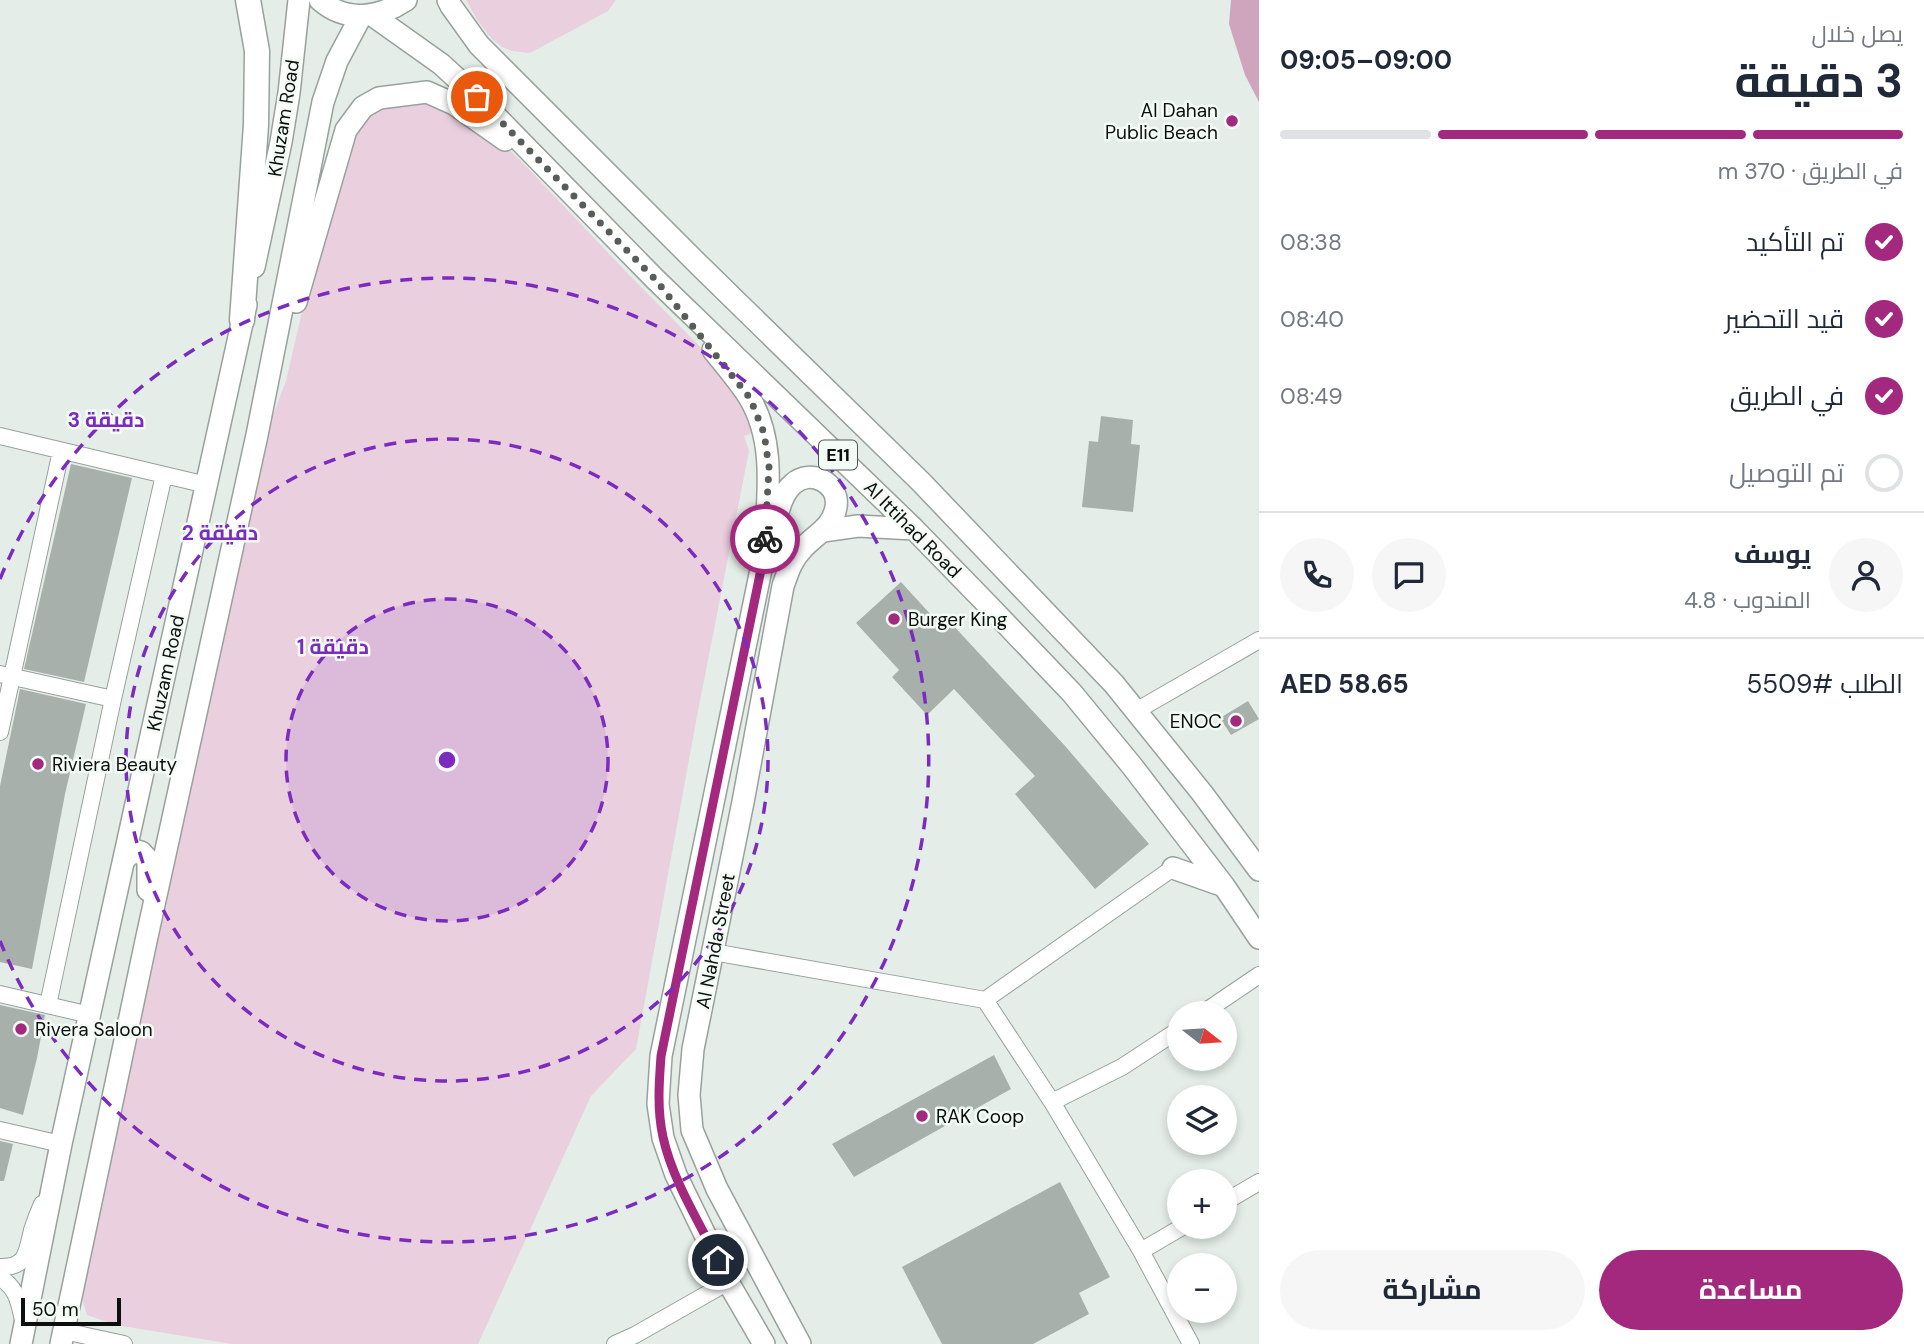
<!DOCTYPE html>
<html lang="ar">
<meta charset="utf-8">
<style>
body{margin:0;font-family:"DM Sans",Cairo,sans-serif;background:#f6f6f7;color:#1f2937;direction:rtl;height:100vh;display:flex;flex-direction:column;font-size:26px;white-space:nowrap}
*{box-sizing:border-box;margin:0}
p{font-size:23px;color:#747a83}
.icon{flex:none;width:38px;height:38px;fill:none;stroke:currentColor;stroke-width:2;stroke-linecap:round;stroke-linejoin:round}
.map{position:relative;flex:1;overflow:hidden;direction:ltr}
.drawer{display:flex;flex-direction:column;background:#fff;width:665px}
.drawer>*{flex:none}
.needle{width:46px;rotate:107deg}
.controls{position:absolute;left:1167px;top:1001px;display:grid;gap:14px}
.controls a{display:grid;place-items:center;width:70px;height:70px;border-radius:50%;background:#fff;box-shadow:0 4px 10px #0003;font-size:35px}
.scale{position:absolute;left:21px;bottom:18px;width:100px;box-sizing:border-box;padding-left:7px;border:4px solid #0c0f0d;border-top:0;font-size:19px;line-height:24px;white-space:nowrap;color:#0c0f0d;-webkit-text-stroke:5px #f2fbf5;paint-order:stroke}
.pin{position:absolute;display:grid;place-items:center;width:60px;height:60px;color:#fff;margin:-30px;border:4px solid #fff;border-radius:50%;box-shadow:0 2px 7px #0007}
.courier{position:absolute;display:grid;place-items:center;width:70px;height:70px;margin:-35px;border:5px solid #a3297e;border-radius:50%;background:#fff;color:#222;box-shadow:0 2px 9px #0007}
.summary em{font-style:normal;font-weight:700}
.summary div{display:flex;flex-direction:column-reverse}
.summary{display:flex;align-items:center;justify-content:space-between;height:119px;padding:0 21px}
h1{font-size:46px;font-weight:700;line-height:52px}
.bar{display:grid;grid-template-columns:repeat(4,1fr);gap:10px 7px;align-content:center;height:84px;padding:0 21px}
.bar i{height:9px;border-radius:5px;background:#e0e1e3}
.bar .active{background:#a3297e}
.bar p{grid-column:span 4}
.line{display:flex;align-items:center;gap:18px;padding:0 21px;border-top:2px solid #e0e1e3}
.line div{flex:1}
.round{display:grid;place-items:center;flex:none;width:74px;height:74px;border-radius:37px;background:#f6f6f7}
ol{padding:0 21px;list-style:none}
li{display:flex;align-items:center;gap:21px;height:77px}
li p{margin-inline-start:auto}
li .icon{padding:7px;border-radius:50%;background:#a3297e;color:#fff;stroke-width:4}
li:last-child{color:#747a83}
li i{width:38px;height:38px;border:4px solid #e0e1e3;border-radius:50%}
.action{display:flex;gap:14px;margin-top:auto;padding:14px 21px}
.action a{flex:1;height:80px;border-radius:42px;background:#a3297e;color:#fff;font-size:28px;font-weight:700;line-height:80px;text-align:center}
.action a+a{background:#f6f6f7;color:#1f2937}
main{display:flex;flex:1;min-height:0}
.map>svg:first-child{display:block}
.green{fill:#eacfde}
.water{fill:#cfa5be}
.building{fill:#a7b0ab}
.lines{fill:none;stroke-linecap:round;stroke-linejoin:round}
.minor-casing{stroke:#98a19c;stroke-width:18}
.major-casing{stroke:#98a19c;stroke-width:24}
.highway-casing{stroke:#98a19c;stroke-width:27}
.minor{stroke:#fff;stroke-width:16}
.major{stroke:#fff;stroke-width:21}
.highway{stroke:#fff;stroke-width:24}
.done{stroke:#585d5a;stroke-width:7;stroke-dasharray:0 12.6}
.route{stroke:#a3297e;stroke-width:9}
.ring{fill:none;stroke:#7b2cbf;stroke-width:3.5;stroke-dasharray:12 9}
.poi-dot{fill:#a3297e;stroke:#f2fbf5;stroke-width:2.5}
.labels{text-anchor:middle;stroke-width:5;stroke-linejoin:round;paint-order:stroke}
.shield{fill:#f2fbf5;stroke:#515653;stroke-width:2}
.shield-label{font-size:18px;font-weight:bold;fill:#0c0f0d}
.poi-label{font-size:19px;fill:#0c0f0d;stroke:#f2fbf5;text-anchor:start}
.street-label{font-size:19px;fill:#0c0f0d;stroke:#f2fbf5}
.centre{fill:#7b2cbf;stroke:#f2fbf5;stroke-width:3.5}
.ring-label{font-size:21px;text-anchor:middle;font-weight:bold;fill:#7b2cbf;stroke:#f2fbf5;stroke-width:5;stroke-linejoin:round;paint-order:stroke}
</style>
<main>
<section class="drawer">
<div class="summary"><div><h1>3 دقيقة</h1><p>يصل خلال</p></div><em>09:00–09:05</em></div>
<div class="bar"><i class="active"></i><i class="active"></i><i class="active"></i><i></i><p>في الطريق · 370 m</p></div>
<ol>
<li><svg class="icon" aria-label="check" viewBox="0 0 24 24"><path d="M5 12l5 5 9-10"/></svg>تم التأكيد<p>08:38</p></li>
<li><svg class="icon" aria-label="check" viewBox="0 0 24 24"><path d="M5 12l5 5 9-10"/></svg>قيد التحضير<p>08:40</p></li>
<li><svg class="icon" aria-label="check" viewBox="0 0 24 24"><path d="M5 12l5 5 9-10"/></svg>في الطريق<p>08:49</p></li>
<li><i></i>تم التوصيل</li>
</ol>
<div class="line" style="height:126px"><a class="round"><svg class="icon" aria-label="person" viewBox="0 0 24 24"><circle cx="12" cy="8" r="4"/><path d="M4 21q1-7 8-7t8 7"/></svg></a><div><b>يوسف</b><p>المندوب · 4.8</p></div><a class="round"><svg class="icon" aria-label="chat" viewBox="0 0 24 24"><path d="M4 5h16v11H9l-5 4z"/></svg></a><a class="round"><svg class="icon" aria-label="phone" viewBox="0 0 24 24"><path d="M5 4h4l2 5-3 2q2 4 5 5l2-3 5 2v4C11 20 4 13 5 4z"/></svg></a></div>
<div class="line" style="height:91px"><div>الطلب #5509</div><b>AED 58.65</b></div>
<div class="action"><a>مساعدة</a><a>مشاركة</a></div>
</section>
<div class="map">
<svg width="1259" height="1344" viewBox="0 0 1259 1344">
<rect width="100%" height="100%" fill="#e4ede8"/>
<!-- green -->
<path class="green" d="M466 0H616L608 11 530 53 512 51 502 47 491 38 476 18Z
M391 90 462 107 520 160 634 280 726 373 749 422 752 433 744 436 749 451 697 716 636 1049 591 1096 478 1344H232L116 1325 87 1315 82 1299 108 1162 236 584 270 423 286 381 341 142Z"/>
<!-- water -->
<path class="water" d="M1231 0H1259V102L1245 75 1229 24Z"/>
<!-- building -->
<path class="building" d="M1101 416 1133 420 1131 444 1140 445 1133 512 1082 507 1089 441 1098 442Z
M71 464 132 478 84 682 24 669Z
M901 582 943 628 950 622 1066 747 1149 844 1095 889 1015 794 1035 776 954 689 927 715 892 677 899 670 856 623Z
M20 689 86 704 65 794 32 969 0 962V786Z
M1248 701 1259 719 1231 735 1220 718Z
M0 1005 45 1015 37 1058 23 1115 0 1108Z
M994 1055 1011 1089 854 1177 832 1144Z
M0 1141 13 1144 4 1181H0Z
M1060 1182 1110 1277 1079 1293 1089 1314 1033 1344H942L902 1267Z"/>
<g class="lines">
<defs>
<path id="minor" d="M0 436 207 485
M0 674 113 699 48 1005
M113 699 164 475
M1136 711 1259 640
M0 732 61 451
M713 952 985 1000 1173 868
M0 994 90 1015
M985 1000 1052 1102 1141 1251 1191 1344
M1203 1013 1259 975
M1052 1102 1122 1067 1180 1029
M0 1130 61 1144
M1225 1202 1259 1182
M1141 1251 1182 1227
M0 1267C27 1268 27 1251 32 1230 35 1221 38 1213 42 1204
M0 1278C17 1287 19 1303 23 1320
M64 1331 124 1344
M615 1344 635 1335 728 1282"/>
<path id="major" d="M320 0C346 23 379 18 406 0
M448 0 451 6 479 45 700 266 921 482 1114 684 1202 793 1259 870
M372 15 441 64 477 97 655 279 914 529 987 604 1072 693 1132 766 1224 886 1259 938
M254 267 281 142 289 93 299 0
M296 302 346 130 363 107 379 98 427 92 454 104 505 140
M713 350C725 365 739 381 749 397 777 443 767 499 765 550L661 1056 658 1104 663 1138 676 1175 728 1282 764 1344
M773 528C778 514 781 494 793 484 810 468 840 483 836 507 833 527 815 535 803 548 792 559 788 572 783 586L743 802 693 1049 689 1095 692 1130 717 1189 800 1344
M823 531 858 526 914 529
M124 860 134 850 141 852 148 860V890
M1173 868 1224 886
M21 1344 61 1144 246 305
M61 1344 146 941 257 435 323 102 337 61 361 16"/>
<path id="highway" d="M242 320 256 125 257 51 248 0"/>
</defs>
<!-- minor casing -->
<use href="#minor" class="minor-casing"/>
<!-- major casing -->
<use href="#major" class="major-casing"/>
<!-- highway casing -->
<use href="#highway" class="highway-casing"/>
<!-- minor -->
<use href="#minor" class="minor"/>
<!-- major -->
<use href="#major" class="major"/>
<!-- highway -->
<use href="#highway" class="highway"/>
</g>
<g class="lines">
<!-- done -->
<path class="done" d="M477 97 655 279 750 398 764 433 769 467 765 539"/>
<!-- route -->
<path class="route" d="M718 1260C699 1222 672 1179 663 1137 657 1110 659 1083 661 1056L765 550V539"/>
</g>
<!-- distance rings -->
<circle cx="447" cy="760" r="161" fill="#7b2cbf" fill-opacity=".12"/>
<g class="ring">
<circle cx="447" cy="760" r="161"/>
<circle cx="447" cy="760" r="321"/>
<path d="M0 579A482 482 0 1 1 0 941"/>
</g>
<!-- markers -->
<g class="poi-dot">
<circle cx="1232" cy="121" r="7"/>
<circle cx="894" cy="619" r="7"/>
<circle cx="1236" cy="721" r="7"/>
<circle cx="38" cy="764" r="7"/>
<circle cx="21" cy="1029" r="7"/>
<circle cx="922" cy="1116" r="7"/>
</g>
<g class="labels">
<!-- shield labels -->
<rect class="shield" x="819" y="440.5" width="38" height="29" rx="5"/>
<g class="shield-label">
<text x="838" y="461">E11</text>
</g>
<!-- poi labels -->
<g class="poi-label">
<text x="1218" y="117" text-anchor="end">Al Dahan<tspan x="1218" dy="22">Public Beach</tspan></text>
<text x="908" y="626">Burger King</text>
<text x="1222" y="728" text-anchor="end">ENOC</text>
<text x="52" y="771">Riviera Beauty</text>
<text x="35" y="1036">Rivera Saloon</text>
<text x="936" y="1123">RAK Coop</text>
</g>
<!-- street labels -->
<g class="street-label">
<text transform="translate(283 118) rotate(-81)" y="7">Khuzam Road</text>
<text transform="translate(913 529) rotate(45)" y="7">Al Ittihad Road</text>
<text transform="translate(165 673) rotate(-78)" y="7">Khuzam Road</text>
<text transform="translate(715 941) rotate(-79)" y="7">Al Nahda Street</text>
</g>
</g>
<circle cx="447" cy="760" r="10" class="centre"/>
<g class="ring-label">
<text x="106" y="427">3 دقيقة</text>
<text x="220" y="540">2 دقيقة</text>
<text x="333" y="654">1 دقيقة</text>
</g>
</svg>
<div class="controls">
<a><svg class="needle" viewBox="-14 -14 28 28"><path d="M0-13l5 13h-10z" fill="#e53935"/><path d="M0 13l5-13h-10z" fill="#747a83"/></svg></a>
<a><svg class="icon" aria-label="layers" viewBox="0 0 24 24"><path d="M12 4l9 5-9 5-9-5zM3 14l9 5 9-5"/></svg></a>
<a>+</a>
<a>−</a>
</div>
<div class="scale">50 m</div>
<div class="pin" style="left:477px;top:97px;background:#ea580c"><svg class="icon" aria-label="bag" viewBox="0 0 24 24"><path d="M5 8h14l-1 12H6zM9 8a3 3 0 0 1 6 0"/></svg></div>
<div class="pin" style="left:718px;top:1260px;background:#1f2937"><svg class="icon" aria-label="home" viewBox="0 0 24 24"><path d="M3 11l9-7 9 7M6 9v11h12V9"/></svg></div>
<div class="courier" style="left:765px;top:539px"><svg class="icon" aria-label="bike" viewBox="0 0 24 24"><circle cx="6" cy="16" r="4"/><circle cx="18" cy="16" r="4"/><path d="M6 16l4-8h5l3 8M10 8l3 8H6M13 5h3"/></svg></div>
</div>
</main>
